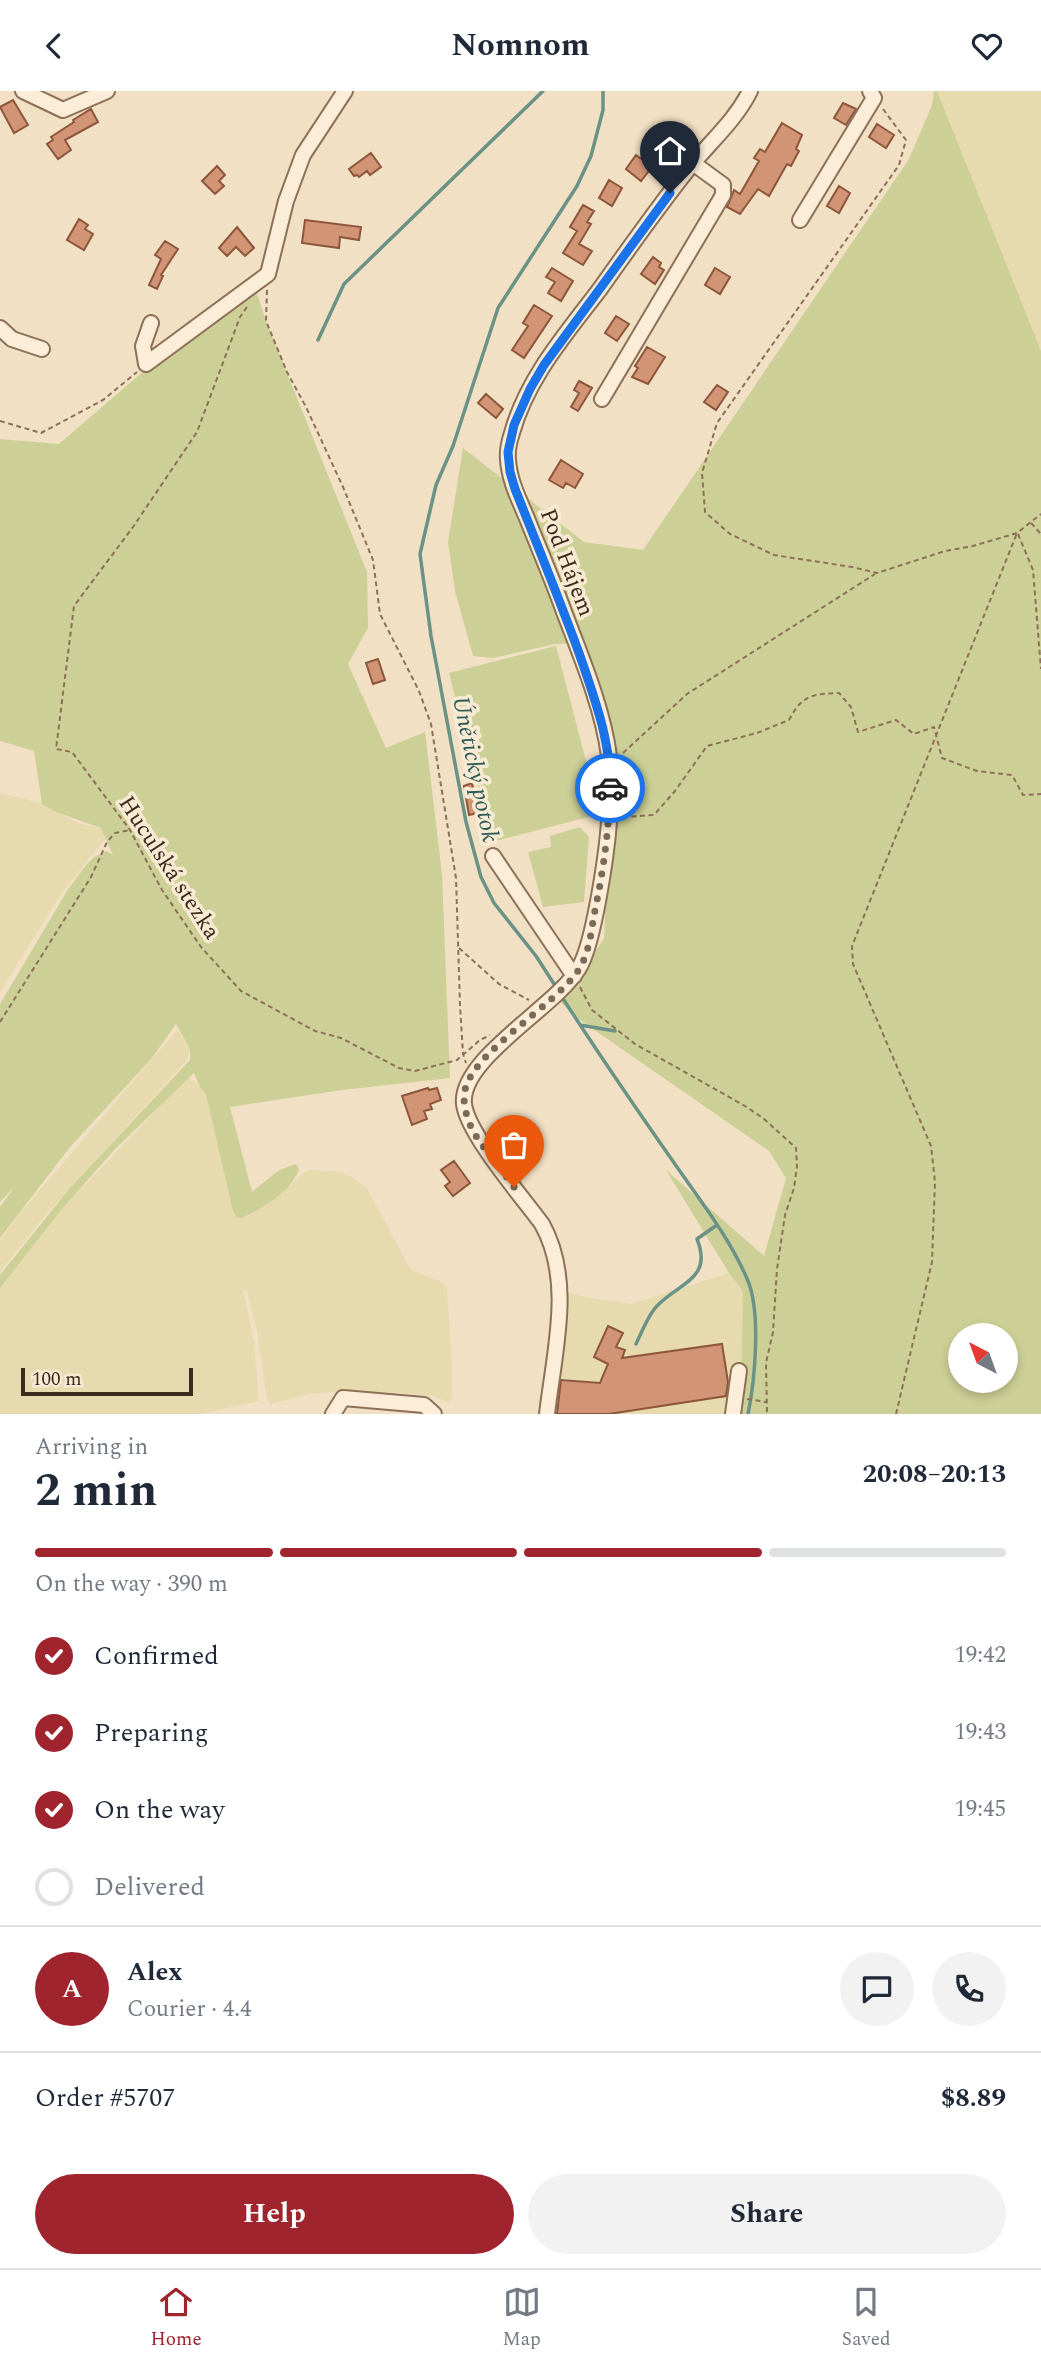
<!DOCTYPE html>
<meta charset="utf-8">
<style>
body{margin:0;font-family:Spectral,serif;background:#f2f2f3;color:#1f2937;height:100vh;display:flex;flex-direction:column;font-size:26px;white-space:nowrap}
*{box-sizing:border-box;margin:0}
p{font-size:23px;color:#747a83}
.icon{flex:none;width:38px;height:38px;fill:none;stroke:currentColor;stroke-width:2;stroke-linecap:round;stroke-linejoin:round}
.map{position:relative;height:1323px;overflow:hidden}
.panel{display:flex;flex-direction:column;background:#fff;flex:1}
.panel>*{flex:none}
.needle{width:46px;rotate:319deg}
.buttons{position:absolute;left:948px;top:1232px;display:grid;gap:14px}
.buttons a{display:grid;place-items:center;width:70px;height:70px;border-radius:50%;background:#fff;box-shadow:0 4px 10px #0003;font-size:35px}
.scale{position:absolute;left:21px;bottom:18px;width:172px;box-sizing:border-box;padding-left:7px;border:4px solid #3b2a1d;border-top:0;font-size:19px;line-height:24px;white-space:nowrap;color:#3b2a1d;-webkit-text-stroke:5px #f8ead3;paint-order:stroke}
.pin{position:absolute;display:grid;place-items:center;width:60px;height:60px;color:#fff;margin:-72px -30px;border-radius:50% 50% 50% 0;rotate:-45deg;box-shadow:0 0 7px #0007}
.pin .icon{rotate:45deg}
.courier{position:absolute;display:grid;place-items:center;width:70px;height:70px;margin:-35px;border:5px solid #1a73e8;border-radius:50%;background:#fff;color:#222;box-shadow:0 2px 9px #0007}
.headline em{font-style:normal;font-weight:700}
.headline div{display:flex;flex-direction:column-reverse}
.headline{display:flex;align-items:center;justify-content:space-between;height:119px;padding:0 35px}
h1{font-size:46px;font-weight:700;line-height:52px}
.bar{display:grid;grid-template-columns:repeat(4,1fr);gap:10px 7px;align-content:center;height:84px;padding:0 35px}
.bar i{height:9px;border-radius:5px;background:#e0e1e3}
.bar .selected{background:#9f242e}
.bar p{grid-column:span 4}
.line{display:flex;align-items:center;gap:18px;padding:0 35px;border-top:2px solid #e0e1e3}
.line div{flex:1}
.round{display:grid;place-items:center;flex:none;width:74px;height:74px;border-radius:37px;background:#f2f2f3}
ol{padding:0 35px;list-style:none}
li{display:flex;align-items:center;gap:21px;height:77px}
li p{margin-inline-start:auto}
li .icon{padding:7px;border-radius:50%;background:#9f242e;color:#fff;stroke-width:4}
li:last-child{color:#747a83}
li i{width:38px;height:38px;border:4px solid #e0e1e3;border-radius:50%}
.primary-button{display:flex;gap:14px;margin-top:auto;padding:14px 35px}
.primary-button a{flex:1;height:80px;border-radius:42px;background:#9f242e;color:#fff;font-size:28px;font-weight:700;line-height:80px;text-align:center}
.primary-button a+a{background:#f2f2f3;color:#1f2937}
header{display:flex;justify-content:space-between;align-items:center;height:91px;padding:0 35px;background:#fff;font-size:32px;font-weight:700}
.tab-bar{display:flex;justify-content:space-around;align-items:center;height:98px;border-top:2px solid #e0e1e3;background:#fff;font-size:19px;color:#747a83}
.tab-bar a{display:grid;justify-items:center;gap:4px}
.tab-bar .selected{color:#9f242e}
.map>svg:first-child{display:block}
.farmland{fill:#e7daaf}
.green{fill:#cdd096;fill-rule:evenodd}
.lines{fill:none;stroke-linecap:round;stroke-linejoin:round}
.stream{stroke:#6b9286;stroke-width:3.5}
.building{fill:#d19576;stroke:#8d563c;stroke-width:2}
.minor-casing{stroke:#8c7058;stroke-width:18}
.path{stroke:#8c7058;stroke-width:2;stroke-dasharray:5 3.5;stroke-linecap:butt}
.minor{stroke:#fbedd7;stroke-width:14}
.done{stroke:#7b6a57;stroke-width:7;stroke-dasharray:0 12.6}
.route{stroke:#1a73e8;stroke-width:9}
.labels{text-anchor:middle;stroke-width:7;stroke-linejoin:round;paint-order:stroke}
.street-label{font-size:23px;fill:#3b2a1d;stroke:#f8ead3}
.water-label{font-size:24px;font-style:italic;fill:#2c5c55;stroke:#f8ead3}
</style>
<header><svg class="icon" aria-label="back" viewBox="0 0 24 24"><path d="M15 5l-7 7 7 7"/></svg>Nomnom<svg class="icon" aria-label="heart" viewBox="0 0 24 24"><path d="M12 20l-8-8c-3-5 5-10 8-4 3-6 11-1 8 4z"/></svg></header>
<div class="map">
<svg width="1041" height="1323" viewBox="0 0 1041 1323">
<rect width="100%" height="100%" fill="#f1e0c3"/>
<!-- farmland -->
<path class="farmland" d="M937 0H1041V260L1024 220Z
M0 702 44 713 77 732 101 737 107 745 62 802 0 901Z
M177 939 190 958 187 969 43 1127 0 1181V1150L16 1127Z
M190 987 206 1002 236 1125 243 1127 277 1106 303 1082 309 1079 340 1081 352 1086 367 1097 407 1172 413 1180 440 1190 447 1197 452 1273V1307L448 1311 433 1305 406 1302 340 1300 309 1303 271 1313 267 1309 257 1240 247 1199 243 1198 254 1252 259 1310 199 1323H0V1197L62 1118 184 990Z
M729 1182 743 1200 741 1293 733 1323H550L568 1201 580 1205 631 1213Z"/>
<!-- green -->
<path class="green" d="M934 0H937L1041 260V1323H733L741 1293 743 1200 729 1182 666 1079 764 1165 786 1087 769 1060 577 927 559 910 604 848 611 684 582 552 555 553 493 567 473 565 455 500 448 451 463 357 584 451 643 459 909 68 932 14ZM961 1244H1006V1290H961Z
M252 187 266 230 367 481 368 537 348 573 386 657 425 641 442 783 450 987 342 999 230 1016 252 1101 279 1079 296 1073 299 1078C291 1101 264 1116 242 1127L236 1126 232 1116 206 1003 200 996 194 982 115 1058 62 1118 0 1197V1184L70 1097 190 969V958L176 933 152 967 70 1056 0 1147V1116L15 1095 0 1111V913L67 800 86 774 94 766 107 760 113 764 101 737 56 721 42 713 34 660 0 650V348L59 353Z
M556 555 600 723 492 751 449 582Z
M580 736 589 746 584 811 543 816 528 761 551 756 550 745Z"/>
<g class="lines">
<!-- stream -->
<path class="stream" d="M318 249 344 193 543 0
M556 896 536 865 494 812 481 786 466 731 431 545 420 463 436 394 453 355 498 217 577 95 591 65 603 19V0
M560 903C598 962 637 1019 677 1076 702 1112 731 1149 748 1190 761 1222 755 1289 748 1323
M580 934 615 940
M636 1253C642 1241 648 1224 657 1215 680 1191 713 1188 697 1148L717 1134"/>
</g>
<!-- building -->
<path class="building" d="M13 9 28 34 14 42 0 16Z
M843 12 856 18 846 34 834 27Z
M91 18 98 31 65 49 71 59 58 68 47 53 53 49 51 46 74 31 73 29Z
M782 32 802 44 796 58 799 60 791 75 787 73 769 105 758 98 740 123 727 116 733 102 734 99 740 103 759 70 754 67 760 58 765 61Z
M877 33 894 44 886 57 869 46Z
M371 62 381 76 370 84 367 80 359 86 357 84 354 85 349 78Z
M636 64 652 76 641 90 626 78Z
M217 75 225 84 219 90 224 95 215 103 202 90Z
M609 89 622 97 612 115 599 107Z
M839 95 850 102 839 122 827 115Z
M583 114 594 120 587 131 591 133 579 153 592 160 583 174 563 162 577 140 570 136Z
M79 128 88 134 85 138 93 143 84 159 67 149Z
M305 129 361 136 359 149 340 146 339 157 302 152Z
M237 136 254 157 245 165 236 156 227 165 219 157Z
M165 150 178 158 161 184 163 185 157 198 149 194 161 168 155 164Z
M653 166 661 172 659 176 664 179 655 193 641 183Z
M552 177 573 190 561 210 548 202 555 191 546 186Z
M715 177 730 186 720 203 705 194Z
M534 214 552 225 524 267 512 259 528 235 523 232Z
M616 225 629 233 617 250 605 242Z
M647 256 665 266 648 293 632 286 638 277 635 275Z
M579 290 592 297 578 320 571 316 579 302 574 299Z
M717 294 728 301 716 319 704 311Z
M486 303 503 318 496 327 478 312Z
M561 369 583 383 575 397 566 392 563 397 549 389Z
M378 568 385 589 373 593 366 572Z
M472 692 478 722 469 724 464 695Z
M428 997 429 999 437 997 441 1009 430 1013 432 1018 424 1020 427 1028 412 1034 402 1005Z
M454 1070 470 1092 453 1105 445 1095 450 1091 441 1079Z
M608 1235 623 1242 616 1256 625 1259 622 1267 722 1253 728 1291 726 1305 609 1323H557L561 1289 600 1292 608 1273 594 1266Z"/>
<g class="lines">
<defs>
<path id="minor" d="M23 0 63 19 107 0
M800 129 874 7 870 0
M151 232 143 255 146 273 268 183 286 110 303 64 345 0
M0 237 12 248 42 258
M602 308 723 104V94L693 72
M493 765 574 885
M333 1323 343 1307 424 1314 434 1323
M547 1323C554 1261 574 1190 542 1133 523 1107 467 1042 464 1013 459 968 556 916 579 877 594 852 607 761 609 730 611 708 612 686 609 665 603 618 581 565 564 521 553 490 540 460 528 430 520 410 509 390 508 368 507 359 509 351 512 342 527 287 566 243 600 198 629 157 658 116 689 77 710 51 735 30 750 0
M733 1323 739 1280"/>
</defs>
<!-- minor casing -->
<use href="#minor" class="minor-casing"/>
<!-- path -->
<path class="path" d="M883 18 906 49 899 74 717 332 702 382 705 421 730 443 774 464 852 476 877 482 945 460 973 455 1017 442 1041 423
M267 199 266 230 287 281 306 316 343 396 373 469 380 523 419 600 431 633 456 787 460 914 463 963 466 972
M247 216 240 226 197 341 133 436 74 515 56 658 72 661 130 739 162 799 201 856 241 900 315 940 341 947 399 977 415 980 457 969 480 949 490 944
M0 330 41 342 103 309 137 281
M1031 432 1041 443
M1018 443 1033 479 1041 578
M623 662 687 603 875 483
M623 726 654 724 675 700 707 655 757 642 789 629C802 604 812 603 839 602L851 616 858 641 896 629 914 643 934 636 942 667 977 680 1012 684 1023 704 1041 703
M459 857 499 893 529 909
M580 896 592 919 635 953 745 1015 763 1027 796 1057 797 1075 794 1097 785 1124 777 1178 773 1241 766 1272 767 1323
M0 931 91 786 107 751 115 742 130 739
M747 1308 766 1311
M896 1323 932 1171 935 1091 931 1055 853 873 852 855 1017 442"/>
<!-- minor -->
<use href="#minor" class="minor"/>
</g>
<g class="lines">
<!-- done -->
<path class="done" d="M514 1096C501 1077 484 1059 473 1040 467 1028 462 1012 465 999 474 960 553 916 578 880 589 863 591 842 594 824 603 782 609 740 610 697"/>
<!-- route -->
<path class="route" d="M610 697C611 650 594 606 579 562 559 507 537 453 515 398L510 381 508 361 514 334 530 298 544 274 670 102"/>
</g>
<g class="labels">
<!-- street labels -->
<g class="street-label">
<text transform="translate(568 471) rotate(69)" y="8">Pod Hájem</text>
<text transform="translate(170 776) rotate(57)" y="8">Huculská stezka</text>
</g>
<!-- water labels -->
<g class="water-label">
<text transform="translate(476 678) rotate(78)" y="8">Únětický potok</text>
</g>
</g>
</svg>
<div class="buttons">
<a><svg class="needle" viewBox="-14 -14 28 28"><path d="M0-13l5 13h-10z" fill="#e53935"/><path d="M0 13l5-13h-10z" fill="#747a83"/></svg></a>
</div>
<div class="scale">100 m</div>
<div class="pin" style="left:514px;top:1096px;background:#ea580c"><svg class="icon" aria-label="bag" viewBox="0 0 24 24"><path d="M5 8h14l-1 12H6zM9 8a3 3 0 0 1 6 0"/></svg></div>
<div class="pin" style="left:670px;top:102px;background:#1f2937"><svg class="icon" aria-label="home" viewBox="0 0 24 24"><path d="M3 11l9-7 9 7M6 9v11h12V9"/></svg></div>
<div class="courier" style="left:610px;top:697px"><svg class="icon" aria-label="car" viewBox="0 0 24 24"><path d="M5 17H2v-5l4-1 3-4h7l3 4 3 1v5h-3M9 17h6M6 11h13"/><circle cx="7" cy="17" r="2"/><circle cx="17" cy="17" r="2"/></svg></div>
</div>
<section class="panel">
<div class="headline"><div><h1>2 min</h1><p>Arriving in</p></div><em>20:08–20:13</em></div>
<div class="bar"><i class="selected"></i><i class="selected"></i><i class="selected"></i><i></i><p>On the way · 390 m</p></div>
<ol>
<li><svg class="icon" aria-label="check" viewBox="0 0 24 24"><path d="M5 12l5 5 9-10"/></svg>Confirmed<p>19:42</p></li>
<li><svg class="icon" aria-label="check" viewBox="0 0 24 24"><path d="M5 12l5 5 9-10"/></svg>Preparing<p>19:43</p></li>
<li><svg class="icon" aria-label="check" viewBox="0 0 24 24"><path d="M5 12l5 5 9-10"/></svg>On the way<p>19:45</p></li>
<li><i></i>Delivered</li>
</ol>
<div class="line" style="height:126px"><b class="round" style="background:#9f242e;color:#fff">A</b><div><b>Alex</b><p>Courier · 4.4</p></div><a class="round"><svg class="icon" aria-label="chat" viewBox="0 0 24 24"><path d="M4 5h16v11H9l-5 4z"/></svg></a><a class="round"><svg class="icon" aria-label="phone" viewBox="0 0 24 24"><path d="M5 4h4l2 5-3 2q2 4 5 5l2-3 5 2v4C11 20 4 13 5 4z"/></svg></a></div>
<div class="line" style="height:91px"><div>Order #5707</div><b>$8.89</b></div>
<div class="primary-button"><a>Help</a><a>Share</a></div>
</section>
<nav class="tab-bar">
<a class="selected"><svg class="icon" aria-label="home" viewBox="0 0 24 24"><path d="M3 11l9-7 9 7M6 9v11h12V9"/></svg>Home</a>
<a><svg class="icon" aria-label="map" viewBox="0 0 24 24"><path d="M3 6l6-2 6 2 6-2v14l-6 2-6-2-6 2zM9 4v14M15 6v14"/></svg>Map</a>
<a><svg class="icon" aria-label="saved" viewBox="0 0 24 24"><path d="M7 4h10v16l-5-4-5 4z"/></svg>Saved</a>
</nav>
